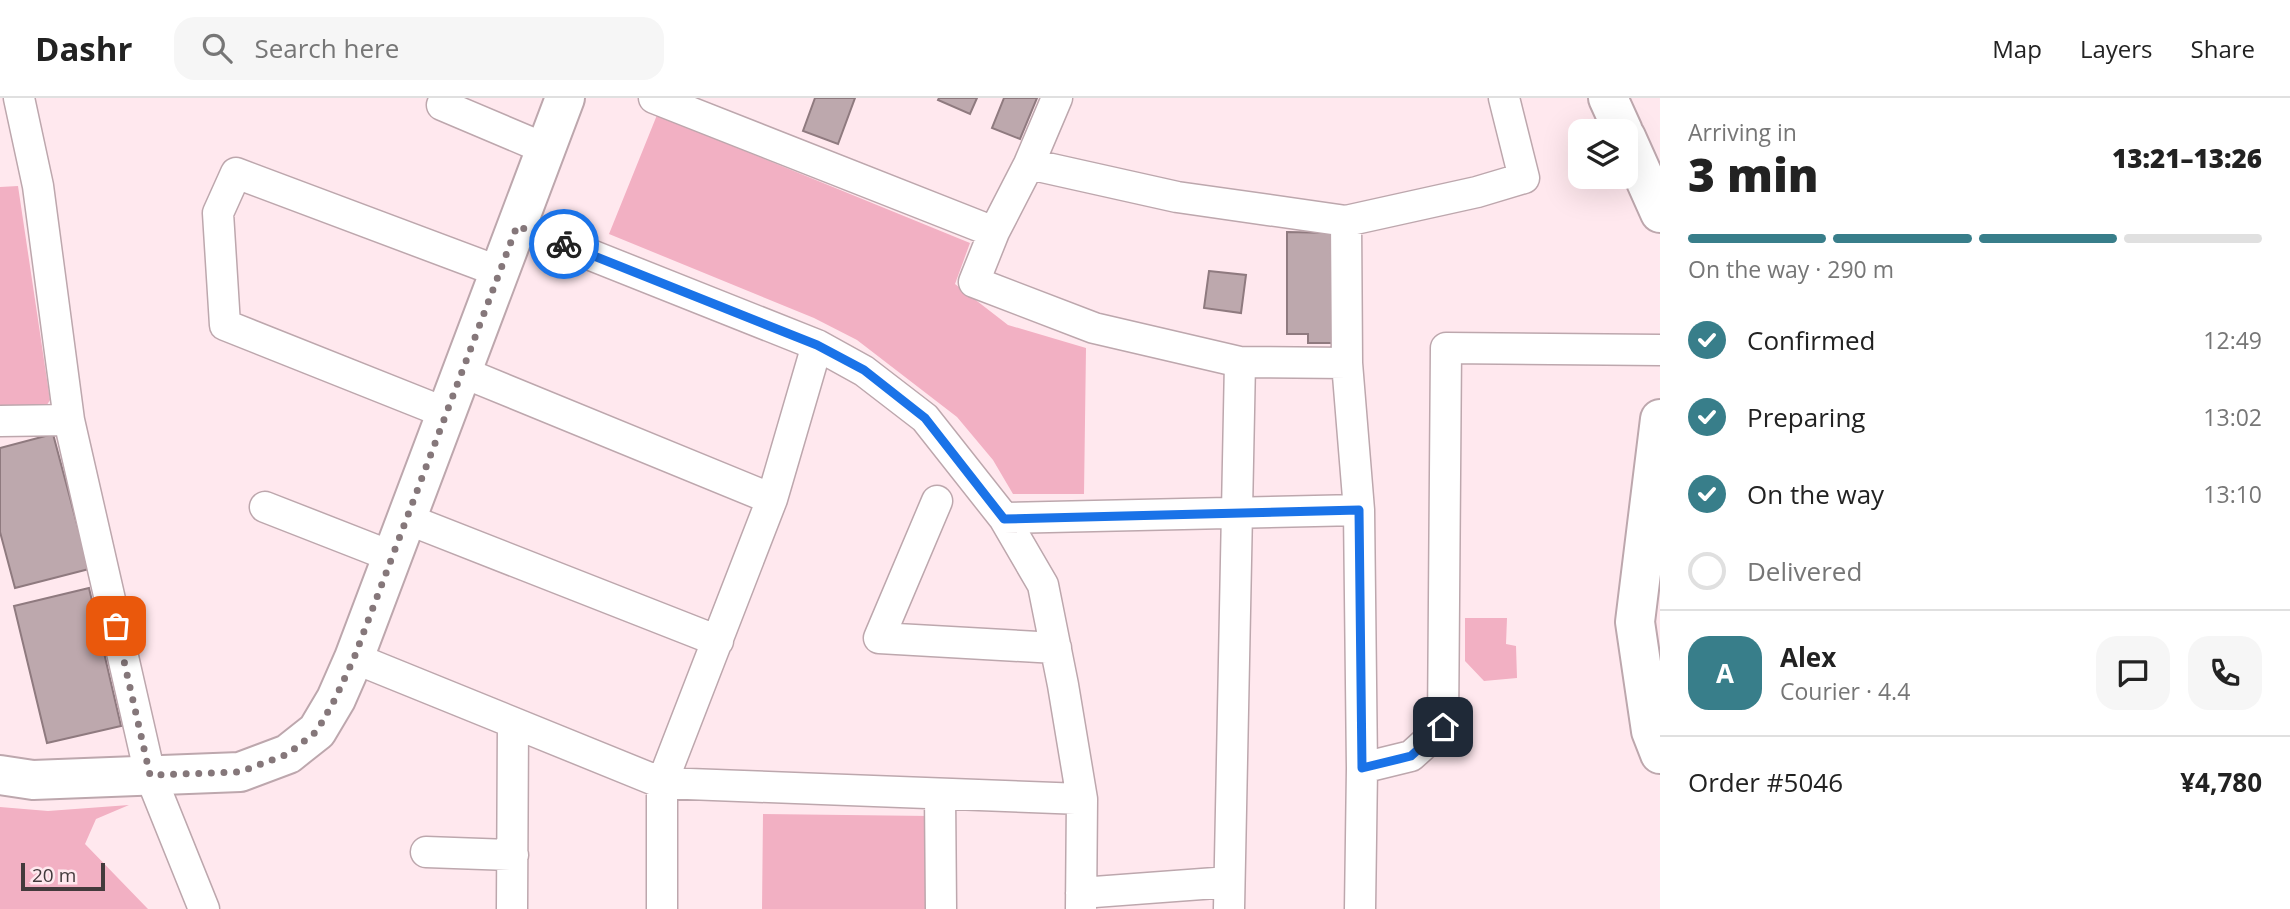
<!DOCTYPE html>
<meta charset="utf-8">
<style>
body{margin:0;font-family:"Open Sans",sans-serif;background:#f6f6f6;color:#222;height:100vh;display:flex;flex-direction:column;font-size:26px;white-space:nowrap}
*{box-sizing:border-box;margin:0}
p{font-size:23px;color:#767676}
.icon{flex:none;width:38px;height:38px;fill:none;stroke:currentColor;stroke-width:2;stroke-linecap:round;stroke-linejoin:round}
.map{position:relative;flex:1;overflow:hidden}
.sheet{display:flex;flex-direction:column;background:#fff;width:630px}
.sheet>*{flex:none}
.controls{position:absolute;left:1568px;top:21px;display:grid;gap:14px}
.controls a{display:grid;place-items:center;width:70px;height:70px;border-radius:14px;background:#fff;box-shadow:0 7px 28px #0002;font-size:35px}
.scale{position:absolute;left:21px;bottom:18px;width:84px;box-sizing:border-box;padding-left:7px;border:4px solid #433a3c;border-top:0;font-size:19px;line-height:24px;white-space:nowrap;color:#433a3c;-webkit-text-stroke:5px #ffe8ee;paint-order:stroke}
.pin{position:absolute;display:grid;place-items:center;width:60px;height:60px;color:#fff;margin:-30px;border-radius:14px;box-shadow:0 4px 10px #0006}
.courier{position:absolute;display:grid;place-items:center;width:70px;height:70px;margin:-35px;border:5px solid #1a73e8;border-radius:50%;background:#fff;color:#222;box-shadow:0 2px 9px #0007}
.headline em{font-style:normal;font-weight:800}
.headline div{display:flex;flex-direction:column-reverse}
.headline{display:flex;align-items:center;justify-content:space-between;height:119px;padding:0 28px}
h1{font-size:46px;font-weight:800;line-height:52px}
.bar{display:grid;grid-template-columns:repeat(4,1fr);gap:10px 7px;align-content:center;height:84px;padding:0 28px}
.bar i{height:9px;border-radius:5px;background:#e0e0e0}
.bar .selected{background:#387e8a}
.bar p{grid-column:span 4}
.line{display:flex;align-items:center;gap:18px;padding:0 28px;border-top:2px solid #e0e0e0}
.line div{flex:1}
.round{display:grid;place-items:center;flex:none;width:74px;height:74px;border-radius:21px;background:#f6f6f6}
ol{padding:0 28px;list-style:none}
li{display:flex;align-items:center;gap:21px;height:77px}
li p{margin-inline-start:auto}
li .icon{padding:7px;border-radius:50%;background:#387e8a;color:#fff;stroke-width:4}
li:last-child{color:#767676}
li i{width:38px;height:38px;border:4px solid #e0e0e0;border-radius:50%}
header{display:flex;align-items:center;gap:42px;box-sizing:border-box;height:98px;padding:0 35px;background:#fff;border-bottom:2px solid #e0e0e0}
header strong{font-size:33px}
nav{display:flex;gap:38px;margin-inline-start:auto;font-size:24px}
.search{width:490px;height:63px;background:#f6f6f6;display:flex;align-items:center;gap:18px;box-sizing:border-box;padding:0 24px;border-radius:21px;color:#767676;font-size:26px}
main{display:flex;flex:1;min-height:0}
.map>svg:first-child{display:block}
.green{fill:#f2b0c3}
.building{fill:#bda8ad;stroke:#8f7a7f;stroke-width:2}
.lines{fill:none;stroke-linecap:round;stroke-linejoin:round}
.street-casing{stroke:#bda7ad;stroke-width:33}
.secondary-casing{stroke:#bda7ad;stroke-width:42}
.street{stroke:#fff;stroke-width:30}
.secondary{stroke:#fff;stroke-width:38}
.done{stroke:#85777a;stroke-width:7;stroke-dasharray:0 12.6}
.route{stroke:#1a73e8;stroke-width:9}
</style>
<header>
<strong>Dashr</strong>
<div class="search"><svg class="icon" aria-label="search" viewBox="0 0 24 24"><circle cx="10" cy="10" r="6"/><path d="M15 15l6 6"/></svg>Search here</div>
<nav><a>Map</a><a>Layers</a><a>Share</a></nav>
</header>
<main>
<div class="map">
<svg width="1660" height="811" viewBox="0 0 1660 811">
<rect width="100%" height="100%" fill="#ffe8ee"/>
<!-- green -->
<path class="green" d="M657 17 970 145 955 186 1008 227 1086 250 1084 396H1013L993 362 957 319 857 242 814 220 609 136Z
M18 88 50 302 45 310 0 308V89Z
M1465 520H1507L1506 546 1516 548 1517 580 1484 583 1465 563Z
M129 707 96 721 85 746 148 811H0V709L48 713Z
M763 716 930 718 929 811H762Z"/>
<!-- building -->
<path class="building" d="M815 0H855L838 46 803 33Z
M939 0H977L970 16 938 2Z
M1004 0H1037L1020 41 992 30Z
M1287 134 1333 135V245H1308V236H1287Z
M1209 173 1246 177 1241 215 1204 210Z
M53 336 89 471 15 490 0 434V350Z
M89 490 121 628 47 645 14 508Z"/>
<g class="lines">
<defs>
<path id="street" d="M19 0 38 88 69 322 150 677 204 811
M654 0 994 134 1029 66 1057 0
M442 7 546 51
M1029 66 1177 99 1346 123 1477 94 1524 80 1504 0
M1346 123 1347 265 1359 412 1362 670 1360 811
M518 128 817 247 864 273 925 320 1004 420 1043 487 1063 587 1082 701 1081 811
M994 134 974 184 1094 230 1240 264 1347 265
M462 274 772 401
M446 315 225 227 218 115 236 75 500 174
M0 323 69 322
M937 403 879 540 1056 550
M265 409 393 459
M1004 420 1359 412
M407 421 718 543
M354 560 662 685 1082 701
M1362 670 1411 658 1443 629 1446 250 1660 252
M940 696 941 811
M426 754 513 757
M1081 795 1229 784
M512 811 513 625
M662 811V685L772 401 817 247
M1229 811 1240 264"/>
<path id="secondary" d="M1608 0 1623 33
M1626 39 1660 115
M1660 321 1635 524 1651 633 1660 656
M0 677 33 682 240 674 288 656 317 633 336 601 354 560 565 0"/>
</defs>
<!-- street casing -->
<use href="#street" class="street-casing"/>
<!-- secondary casing -->
<use href="#secondary" class="secondary-casing"/>
<!-- street -->
<use href="#street" class="street"/>
<!-- secondary -->
<use href="#secondary" class="secondary"/>
</g>
<g class="lines">
<!-- done -->
<path class="done" d="M116 528 150 677 240 674 288 656 317 633 335 601 354 560 517 128 564 146"/>
<!-- route -->
<path class="route" d="M564 146 817 247 864 272 925 320 1004 421 1359 412 1362 670 1411 658 1443 629"/>
</g>
</svg>
<div class="controls">
<a><svg class="icon" aria-label="layers" viewBox="0 0 24 24"><path d="M12 4l9 5-9 5-9-5zM3 14l9 5 9-5"/></svg></a>
</div>
<div class="scale">20 m</div>
<div class="pin" style="left:116px;top:528px;background:#ea580c"><svg class="icon" aria-label="bag" viewBox="0 0 24 24"><path d="M5 8h14l-1 12H6zM9 8a3 3 0 0 1 6 0"/></svg></div>
<div class="pin" style="left:1443px;top:629px;background:#1f2937"><svg class="icon" aria-label="home" viewBox="0 0 24 24"><path d="M3 11l9-7 9 7M6 9v11h12V9"/></svg></div>
<div class="courier" style="left:564px;top:146px"><svg class="icon" aria-label="bike" viewBox="0 0 24 24"><circle cx="6" cy="16" r="4"/><circle cx="18" cy="16" r="4"/><path d="M6 16l4-8h5l3 8M10 8l3 8H6M13 5h3"/></svg></div>
</div>
<section class="sheet">
<div class="headline"><div><h1>3 min</h1><p>Arriving in</p></div><em>13:21–13:26</em></div>
<div class="bar"><i class="selected"></i><i class="selected"></i><i class="selected"></i><i></i><p>On the way · 290 m</p></div>
<ol>
<li><svg class="icon" aria-label="check" viewBox="0 0 24 24"><path d="M5 12l5 5 9-10"/></svg>Confirmed<p>12:49</p></li>
<li><svg class="icon" aria-label="check" viewBox="0 0 24 24"><path d="M5 12l5 5 9-10"/></svg>Preparing<p>13:02</p></li>
<li><svg class="icon" aria-label="check" viewBox="0 0 24 24"><path d="M5 12l5 5 9-10"/></svg>On the way<p>13:10</p></li>
<li><i></i>Delivered</li>
</ol>
<div class="line" style="height:126px"><b class="round" style="background:#387e8a;color:#fff">A</b><div><b>Alex</b><p>Courier · 4.4</p></div><a class="round"><svg class="icon" aria-label="chat" viewBox="0 0 24 24"><path d="M4 5h16v11H9l-5 4z"/></svg></a><a class="round"><svg class="icon" aria-label="phone" viewBox="0 0 24 24"><path d="M5 4h4l2 5-3 2q2 4 5 5l2-3 5 2v4C11 20 4 13 5 4z"/></svg></a></div>
<div class="line" style="height:91px"><div>Order #5046</div><b>¥4,780</b></div>
</section>
</main>
